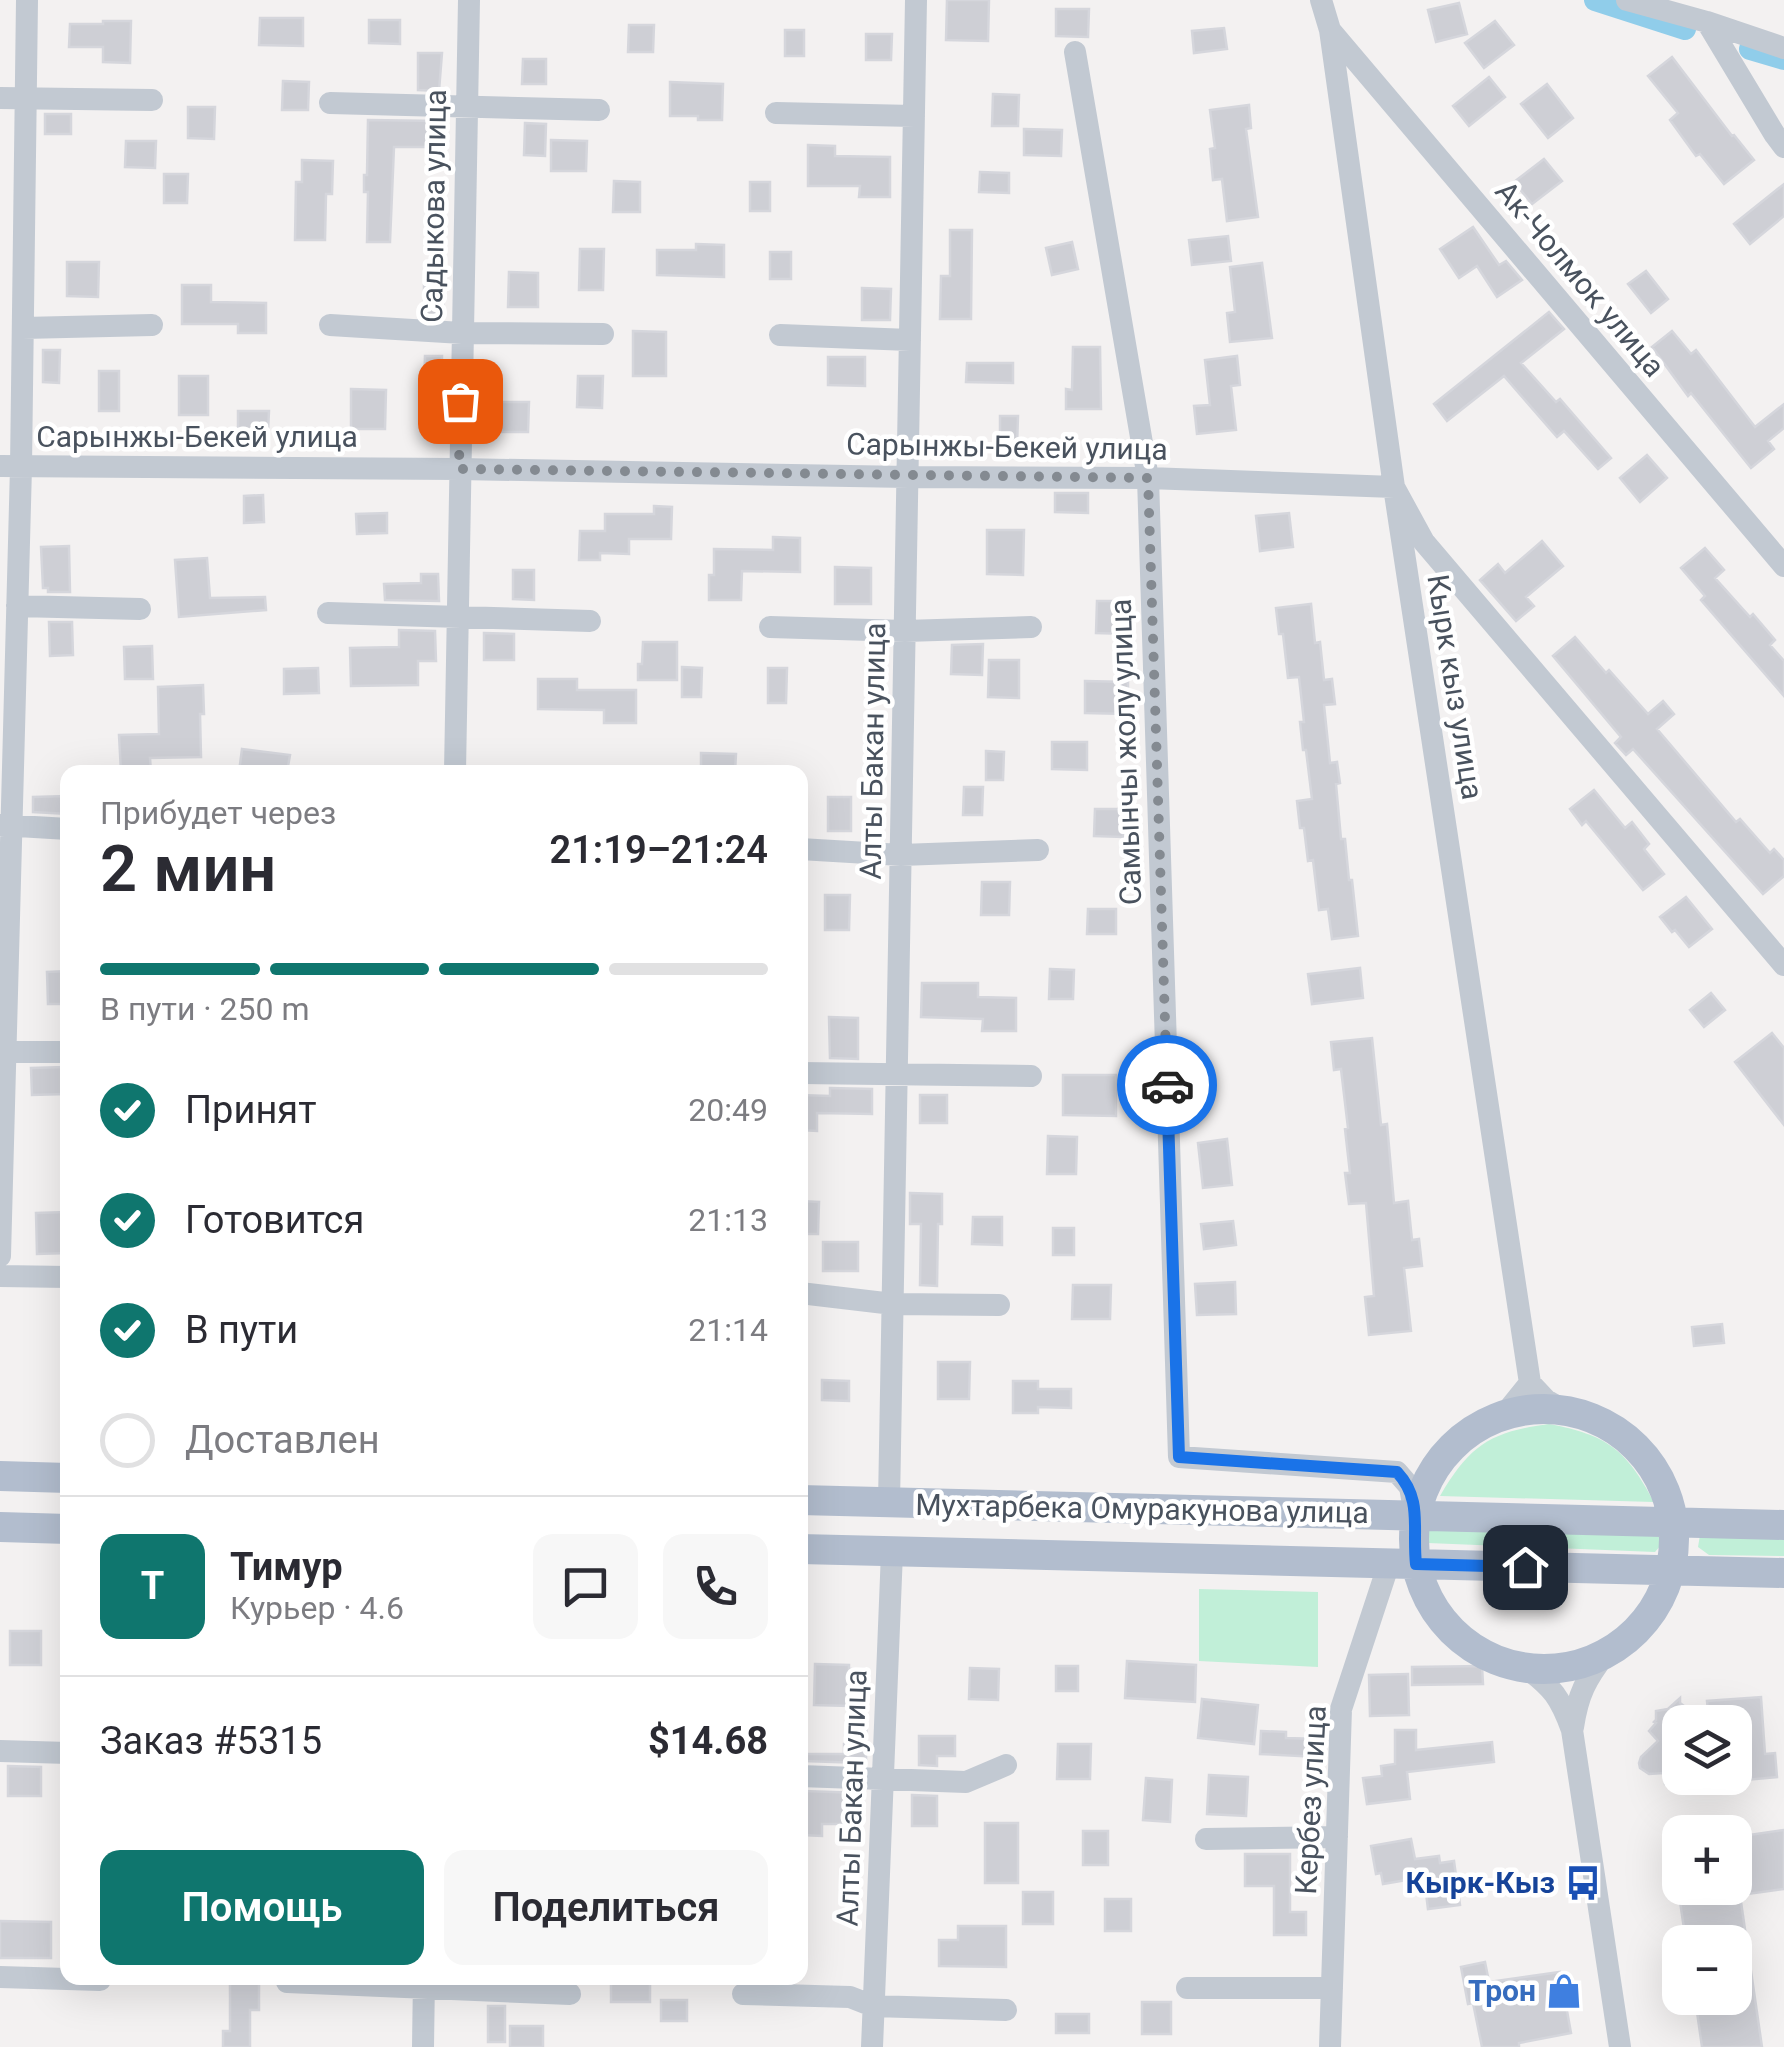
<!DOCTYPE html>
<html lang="ru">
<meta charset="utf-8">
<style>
body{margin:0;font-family:Roboto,sans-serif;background:#f7f7f7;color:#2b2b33;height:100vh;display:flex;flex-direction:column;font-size:38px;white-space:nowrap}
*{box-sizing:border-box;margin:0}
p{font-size:32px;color:#7c7c81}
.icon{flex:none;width:55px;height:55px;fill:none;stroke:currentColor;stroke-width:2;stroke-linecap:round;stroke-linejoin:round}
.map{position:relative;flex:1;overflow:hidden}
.details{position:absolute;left:60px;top:765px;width:748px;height:1220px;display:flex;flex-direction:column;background:#fff;border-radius:20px;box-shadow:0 10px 40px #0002}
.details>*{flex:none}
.fabs{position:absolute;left:1662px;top:1705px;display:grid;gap:20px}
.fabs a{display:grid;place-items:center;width:90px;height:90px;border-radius:20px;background:#fff;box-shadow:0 10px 40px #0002;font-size:50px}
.pin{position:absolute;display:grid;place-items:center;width:85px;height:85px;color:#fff;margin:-42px;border-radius:20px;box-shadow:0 5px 15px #0006}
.courier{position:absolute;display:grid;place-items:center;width:100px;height:100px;margin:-50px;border:8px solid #1a73e8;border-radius:50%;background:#fff;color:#222;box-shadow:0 2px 12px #0007}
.summary em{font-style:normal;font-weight:600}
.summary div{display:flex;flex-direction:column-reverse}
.summary{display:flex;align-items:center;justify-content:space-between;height:170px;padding:0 40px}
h1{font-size:65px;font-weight:600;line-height:75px}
.bar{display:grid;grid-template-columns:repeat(4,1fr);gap:15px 10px;align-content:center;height:120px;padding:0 40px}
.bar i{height:12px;border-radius:8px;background:#e1e1e2}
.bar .current{background:#0f766e}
.bar p{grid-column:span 4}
.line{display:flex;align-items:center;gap:25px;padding:0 40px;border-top:2px solid #e1e1e2}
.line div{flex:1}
.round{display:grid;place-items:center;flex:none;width:105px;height:105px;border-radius:20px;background:#f7f7f7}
ol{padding:0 40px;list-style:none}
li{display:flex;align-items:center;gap:30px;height:110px}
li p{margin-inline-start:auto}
li .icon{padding:10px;border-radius:50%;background:#0f766e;color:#fff;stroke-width:4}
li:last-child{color:#7c7c81}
li i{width:55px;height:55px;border:5px solid #e1e1e2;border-radius:50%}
.action{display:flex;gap:20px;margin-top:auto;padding:20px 40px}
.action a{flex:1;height:115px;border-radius:20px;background:#0f766e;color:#fff;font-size:40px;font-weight:600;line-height:115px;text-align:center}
.action a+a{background:#f7f7f7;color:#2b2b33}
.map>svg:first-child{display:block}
.green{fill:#c1efd8}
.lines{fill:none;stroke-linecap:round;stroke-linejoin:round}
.canal{stroke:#90cdea;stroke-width:22}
.building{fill:#cecfd5;stroke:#d5d6dc;stroke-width:2.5}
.minor{stroke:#c2c9d2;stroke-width:22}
.major{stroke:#b2bdce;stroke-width:30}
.done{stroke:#848a91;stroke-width:10;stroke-dasharray:0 18}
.route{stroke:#1a73e8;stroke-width:12}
.labels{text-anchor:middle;stroke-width:9;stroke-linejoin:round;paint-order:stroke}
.street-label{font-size:30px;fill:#49525e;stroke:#fff}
.transit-label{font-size:30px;font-weight:bold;fill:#164399;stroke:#fff;text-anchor:end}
.shop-label{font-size:30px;font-weight:bold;fill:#366cbe;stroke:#fff;text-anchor:end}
</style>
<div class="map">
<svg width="1784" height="2047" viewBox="0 0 1784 2047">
<rect width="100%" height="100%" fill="#f3f1f1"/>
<!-- green -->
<path class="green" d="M1549 1424C1607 1435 1626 1449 1654 1502L1440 1496C1470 1445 1490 1432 1549 1424Z
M1429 1527 1659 1535 1661 1545 1655 1552 1428 1543Z
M1784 1534V1556L1709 1555 1698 1547 1700 1535Z
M1199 1589 1318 1592V1667L1199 1661Z"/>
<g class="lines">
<!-- canal -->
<path class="canal" d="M1595 0 1685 29
M1750 49 1784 59"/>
</g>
<!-- building -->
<path class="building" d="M947 0H989L988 41 946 40Z
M1459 3 1467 34 1436 42 1428 10Z
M1056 9H1089L1088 37 1056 36Z
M260 18H303V46L259 45Z
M369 20H400V44L369 43Z
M103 21H131L130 63 103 62V47H69L70 24H103Z
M1495 21 1514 45 1484 68 1465 43Z
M629 25H654L653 52H628Z
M1224 28 1227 49 1194 53 1192 31Z
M785 30H804V56H785Z
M866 34H892L891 60H866Z
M418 53H442L439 91 418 90Z
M1672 57 1732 136 1734 135 1754 160 1724 184 1700 154 1696 156 1670 120 1678 113 1648 76Z
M523 59H546V84H522Z
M1489 77 1505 97 1469 126 1453 106Z
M283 81 309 82 308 110H282Z
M670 82 723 84 722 120H698V116H670Z
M1547 84 1573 118 1548 138 1521 104Z
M993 94 1019 95 1018 126H992Z
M1249 105 1251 128 1246 129 1258 217 1227 221 1222 179 1213 180 1210 149 1215 148 1210 110Z
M188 107H215L214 139 188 138Z
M45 114H71V134H45Z
M368 120 439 121V147H394L390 242H367L368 192H364V175H367Z
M525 123 546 124 545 156 524 155Z
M1024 129 1062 130 1061 156 1024 155Z
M551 140 587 141 586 171H551Z
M126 141H156L155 168 125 167Z
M808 145 835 146V156L890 157V197H859L860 186H808Z
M1544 159 1562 181 1532 204 1514 182Z
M302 160 333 161 332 194H326L325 240H295L296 182H302Z
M980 172 1009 173V193L979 192Z
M164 174H188L187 203H164Z
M614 181 640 182V212H613Z
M750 182H770V211H750Z
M1784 184V216L1750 244 1734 224Z
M1473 227 1499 265 1506 261 1522 280 1497 297 1477 266 1459 278 1440 249Z
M950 230H972L971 319H940L941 276H950Z
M1228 236 1231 261 1192 265 1189 240Z
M1072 242 1078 269 1052 275 1046 248Z
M696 244 724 245V277L657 275V250H696Z
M580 249H604L603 290H579Z
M770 252H791V279H770Z
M67 262H99L98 297 67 296Z
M1262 263 1272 338 1230 342 1227 313 1235 312 1230 267Z
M1646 271 1668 299 1651 313 1628 284Z
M509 272 538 273V307H508Z
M182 285H211V302L266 303V333H238V324H182Z
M424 285H444L443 316 424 315Z
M862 288 891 289 890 320H862Z
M1549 312 1564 329 1521 363 1556 402 1560 399 1611 458 1598 469 1564 431 1557 437 1504 376 1447 421 1434 404Z
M633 331 666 332V376H633Z
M1672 331 1691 354 1696 350 1755 427 1784 404V428L1768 441 1774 449 1751 468 1691 393 1688 396 1652 347Z
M1073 347H1100L1101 409H1066V389L1072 390Z
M43 350H60L59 383 43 382Z
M425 356H442L441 387H424Z
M1237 356 1240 385 1231 386 1236 430 1197 434 1194 406 1210 405 1205 360Z
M828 357H865V386L828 385Z
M967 363H1013V383L966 382Z
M99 371H119V411H99Z
M179 376H208V415H179Z
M578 376H603L602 408 577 407Z
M351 389 386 390 385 429H351Z
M498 402H529L528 432H498Z
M238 411H269L268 431 238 430Z
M1000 416H1018L1017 447H1000Z
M1647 455 1667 478 1640 502 1620 478Z
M1055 493H1088V513L1055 512Z
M263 495 264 522 244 523V496Z
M654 506 672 507 671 539H629V554L600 553V560H579L580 531H605V514H654Z
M387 513V533L357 534 356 514Z
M1289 513 1293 547 1260 551 1256 516Z
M987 530H1024L1023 575 987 574Z
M773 537 800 538V572L742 571 741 600H709V575H714V549L773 550Z
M1542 541 1563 566 1526 597 1534 606 1516 621 1480 580 1498 564 1505 573Z
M69 546 70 592H48V588H43L41 547Z
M1705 548 1724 570 1715 578 1750 617 1753 614 1775 640 1770 645 1784 661V696L1701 600 1705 596 1681 568Z
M207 558 210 598 265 597 266 610 179 617 175 560Z
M835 567 871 568V604H835Z
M513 570H534V600L513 599Z
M421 574H438L439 601 385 600 384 584 421 583Z
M1097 601H1128V634L1096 633Z
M1311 604 1315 643 1320 642 1324 680 1332 679 1335 704 1324 705 1330 763 1337 762 1340 783 1336 784 1341 839H1345L1349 880H1352L1358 936 1332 939 1328 909 1319 910 1313 860 1308 861 1304 828H1300L1297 801 1312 799 1306 750H1303L1300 722H1304L1299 677 1288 678 1283 634H1279L1276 608Z
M49 622H72L73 655 50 656Z
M399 630 435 631 436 661H418V685L351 686 350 648 399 647Z
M484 633 514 634V660H484Z
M1575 637 1606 673 1609 670 1648 714 1663 701 1674 714 1657 729 1736 822 1740 819 1770 853 1774 849 1784 860V876L1763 894 1633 749 1626 755 1615 743 1621 737 1553 656Z
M643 642H677V680H638V664H642Z
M983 644 982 675 951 674 952 645Z
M152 646 153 679H125L124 647Z
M989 660H1019V698L988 697Z
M682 667 702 668 701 697H682Z
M318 668 319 693 284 694V669Z
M768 668H787L786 703H768Z
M538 679H577V690H636V723H604V710L538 709Z
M1085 681 1128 682V714L1085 713Z
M203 685 204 714H200L201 757 150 758 151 772H121L119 735 159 734 158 687Z
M1052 742H1087V770L1052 769Z
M242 749 290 755 287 772H239Z
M986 751 1004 752 1003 780H986Z
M701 753 736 754 735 772H701Z
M964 787H983L982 815H963Z
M1594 790 1625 828 1632 822 1649 844 1644 849 1664 874 1643 890 1586 821 1582 825 1570 809Z
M68 796V814L33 812V797Z
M828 797H851V831H828Z
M1095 809H1124L1123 837 1094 836Z
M982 882H1010L1009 915H981Z
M825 895H850L849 930H825Z
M1686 897 1712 929 1689 947 1675 930 1672 932 1660 917Z
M1088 909H1116V934H1087Z
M1360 968 1363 998 1312 1004 1308 974Z
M1050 969 1074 970 1073 999H1049Z
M68 971V1004H48L47 972Z
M922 983H978V997L1016 998V1031H982L983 1019 921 1017Z
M1711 993 1725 1010 1704 1027 1690 1010Z
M829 1017 858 1018V1059L830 1058Z
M1772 1033 1784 1048V1125L1735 1062Z
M1372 1038 1381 1125 1387 1124 1394 1203 1408 1201 1412 1240 1419 1239 1422 1266 1404 1268 1411 1331 1369 1335 1365 1297 1374 1296 1366 1203 1349 1204 1345 1173H1350L1345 1129 1348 1128 1341 1069 1334 1070 1331 1042Z
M65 1067 66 1094 32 1095 31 1068Z
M1063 1075H1116V1116L1063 1115Z
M830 1088 872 1089V1114L817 1113V1131L800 1130V1095L830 1096Z
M920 1095H947V1123H920Z
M1048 1136 1077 1137 1076 1174H1047Z
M1227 1139 1232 1185 1203 1188 1198 1143Z
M910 1193 942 1194V1224H938L937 1286 920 1285 921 1224H910Z
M800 1201 819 1202 818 1234H800Z
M67 1212 68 1253 37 1254 36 1213Z
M973 1217H1002V1245L972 1244Z
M1233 1221 1236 1245 1204 1249 1201 1224Z
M1053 1228H1074V1255H1053Z
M823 1242H858V1271H823Z
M1235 1282 1236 1314 1197 1315 1195 1284Z
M1073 1285H1111L1110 1319H1072Z
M1722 1324 1724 1343 1694 1346 1692 1327Z
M938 1362H970L969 1399H938Z
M822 1380 849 1381V1401L822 1400Z
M1013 1381H1038V1389H1071V1408L1038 1407V1413H1013Z
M10 1631H41V1665H10Z
M1127 1661 1196 1665 1195 1702 1125 1698Z
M815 1664 849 1665V1669H867L866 1761H862V1763L804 1761V1754H844V1744H850V1706L814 1705Z
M1056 1666H1078V1691H1056Z
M1482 1666 1483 1684 1412 1685V1667Z
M970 1668 999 1669 998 1700 969 1699Z
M1408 1674 1409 1715 1370 1716 1369 1675Z
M1761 1697 1765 1754 1775 1753 1777 1777 1735 1781V1722H1709L1707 1701Z
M1680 1698V1703L1705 1722H1680V1783L1665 1784 1664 1773 1649 1774 1640 1768 1639 1763 1641 1757 1658 1741 1649 1731 1656 1723 1654 1722 1656 1720V1711L1668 1709Z
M1202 1699 1258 1705 1254 1744 1198 1738Z
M1395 1730H1416V1750L1492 1742 1494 1762 1407 1772 1410 1799 1367 1804 1363 1778 1382 1776 1381 1766 1395 1764Z
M1261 1731 1286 1732V1738L1319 1739 1318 1757 1260 1754Z
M919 1736H955V1756H937V1766L919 1765Z
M1058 1744H1091L1090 1779H1057Z
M8 1766 41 1767V1796H8Z
M1209 1775 1248 1777 1246 1816 1207 1814Z
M1146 1778 1172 1780 1170 1822 1143 1820Z
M803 1791 862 1793V1824H822V1836L801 1835Z
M912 1795 937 1796V1826H912Z
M985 1823H1018V1883H985Z
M1784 1830V1889L1740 1895 1762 2047H1702L1695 1998H1735V1942H1686L1678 1888H1735V1837Z
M1083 1831H1108V1865H1083Z
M1411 1839 1415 1859 1439 1856 1440 1863 1454 1861 1460 1905 1428 1909 1424 1877 1383 1884 1381 1873 1376 1874 1371 1846Z
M1245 1854H1290V1912H1306V1935H1274V1886H1245Z
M1023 1892H1053V1924H1023Z
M1105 1899H1131V1931H1105Z
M0 1921 51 1922V1958H0Z
M958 1926H1006V1967L939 1966V1940H958Z
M1485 1962 1489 1982 1560 1972 1571 2033 1519 2043V2047H1482L1473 2003 1468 2004 1461 1967Z
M230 1978H259V2010H250V2047H223V2031H230Z
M611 1978H650V2002H611Z
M661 2000H687V2021H661Z
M1142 2002H1171V2034H1142Z
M488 2006H505V2042H488Z
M1056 2014H1089V2033H1056Z
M510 2026H543V2047H510Z"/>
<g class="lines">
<!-- minor -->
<path class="minor" d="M1321 0 1330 30 1394 487 1530 1383 1546 1400 1563 1410
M1627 0 1707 22 1784 48
M1707 22 1775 135 1784 147
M1330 30 1784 566
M1075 52 1148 478 1179 1457 1397 1472 1410 1487 1415 1515
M0 98 152 100
M330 103 599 110
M776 113 914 116
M330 325 462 333 603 334
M23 328 152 325
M780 335 910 340
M0 466 459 469 908 477 1148 478 1394 487 1424 542 1784 965
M17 606 140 609
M328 613 590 621
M770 627 905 631 1031 627
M455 772 469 0
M0 825 68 829
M800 849 901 855 1038 850
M0 1052H68
M800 1073 1031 1076
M0 1256 21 467 27 0
M0 1276 68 1277
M800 1293 893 1304 999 1305
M1505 1414 1530 1383
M889 1503 916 0
M1525 1667C1553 1688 1560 1697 1572 1730L1620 2047
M1573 1727C1578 1694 1586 1679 1606 1653
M0 1751 68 1753
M800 1776 966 1782 1006 1765
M1206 1839 1337 1837
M0 1977 100 1980
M287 1982 570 1994
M1187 1988H1332
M743 1994 850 1997 873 2006 1006 2010
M423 2047 424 1978
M872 2047 892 1552
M1330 2047 1341 1709 1389 1563"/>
<!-- major -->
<path class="major" d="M1414 1539a130 130 0 1 1 260 0a130 130 0 1 1-260 0Z
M0 1476 68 1478
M800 1500 1784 1525
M0 1527 68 1529
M800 1549 1784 1573"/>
</g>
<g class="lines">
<!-- done -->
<path class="done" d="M460 401 459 469 1148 478 1167 1085"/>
<!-- route -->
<path class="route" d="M1167 1085 1179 1457 1397 1472C1423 1500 1412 1528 1416 1564L1525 1567"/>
</g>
<!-- icons -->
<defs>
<symbol id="bus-bare" viewBox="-9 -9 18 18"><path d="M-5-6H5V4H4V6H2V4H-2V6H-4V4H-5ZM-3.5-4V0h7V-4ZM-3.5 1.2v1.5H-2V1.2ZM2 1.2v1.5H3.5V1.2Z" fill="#1a4fb4" stroke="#fff" stroke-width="2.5" paint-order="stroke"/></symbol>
<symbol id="shop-bare" viewBox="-9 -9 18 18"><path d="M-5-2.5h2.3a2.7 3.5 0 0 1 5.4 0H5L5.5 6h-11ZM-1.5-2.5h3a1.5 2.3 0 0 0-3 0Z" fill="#3f7fe0" stroke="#fff" stroke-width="2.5" paint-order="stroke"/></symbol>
</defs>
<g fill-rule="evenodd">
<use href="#bus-bare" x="1558" y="1858" width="50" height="50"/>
<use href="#shop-bare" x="1539" y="1966" width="50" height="50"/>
</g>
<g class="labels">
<!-- street labels -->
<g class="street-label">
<text transform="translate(434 206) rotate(-89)" y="10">Садыкова улица</text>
<text transform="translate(1580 279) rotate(50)" y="10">Ак-Чолмок улица</text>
<text x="197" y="447">Сарынжы-Бекей улица</text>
<text transform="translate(1007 447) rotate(1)" y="10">Сарынжы-Бекей улица</text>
<text transform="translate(1455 687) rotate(81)" y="10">Кырк кыз улица</text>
<text transform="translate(873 751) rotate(-89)" y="10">Алты Бакан улица</text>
<text transform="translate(1126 752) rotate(-92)" y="10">Самынчы жолу улица</text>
<text transform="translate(1142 1509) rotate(1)" y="10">Мухтарбека Омуракунова улица</text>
<text transform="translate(852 1798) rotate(-88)" y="10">Алты Бакан улица</text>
<text transform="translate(1311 1800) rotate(-87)" y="10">Кербез улица</text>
</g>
<!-- transit labels -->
<g class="transit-label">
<text x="1555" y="1893">Кырк-Кыз</text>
</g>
<!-- shop labels -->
<g class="shop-label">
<text x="1536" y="2001">Трон</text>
</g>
</g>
</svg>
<div class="fabs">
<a><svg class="icon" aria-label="layers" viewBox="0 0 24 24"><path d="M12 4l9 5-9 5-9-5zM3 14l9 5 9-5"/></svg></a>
<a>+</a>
<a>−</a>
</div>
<div class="pin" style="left:460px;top:401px;background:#ea580c"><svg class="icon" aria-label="bag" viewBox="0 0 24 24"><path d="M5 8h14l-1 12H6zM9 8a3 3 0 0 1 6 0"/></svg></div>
<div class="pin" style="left:1525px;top:1567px;background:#1f2937"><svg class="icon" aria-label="home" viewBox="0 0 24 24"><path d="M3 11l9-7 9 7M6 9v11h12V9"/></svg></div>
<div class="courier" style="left:1167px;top:1085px"><svg class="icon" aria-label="car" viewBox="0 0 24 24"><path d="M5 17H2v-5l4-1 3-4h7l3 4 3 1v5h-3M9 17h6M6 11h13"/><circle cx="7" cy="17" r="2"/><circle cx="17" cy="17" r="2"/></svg></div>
<section class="details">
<div class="summary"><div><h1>2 мин</h1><p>Прибудет через</p></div><em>21:19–21:24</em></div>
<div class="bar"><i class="current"></i><i class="current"></i><i class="current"></i><i></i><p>В пути · 250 m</p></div>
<ol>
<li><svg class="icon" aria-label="check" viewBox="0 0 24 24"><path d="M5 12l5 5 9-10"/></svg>Принят<p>20:49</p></li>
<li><svg class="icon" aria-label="check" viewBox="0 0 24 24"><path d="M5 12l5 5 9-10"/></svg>Готовится<p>21:13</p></li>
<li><svg class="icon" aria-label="check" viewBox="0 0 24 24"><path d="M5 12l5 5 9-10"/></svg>В пути<p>21:14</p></li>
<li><i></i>Доставлен</li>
</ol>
<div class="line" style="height:180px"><b class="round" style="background:#0f766e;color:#fff">Т</b><div><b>Тимур</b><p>Курьер · 4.6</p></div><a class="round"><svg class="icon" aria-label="chat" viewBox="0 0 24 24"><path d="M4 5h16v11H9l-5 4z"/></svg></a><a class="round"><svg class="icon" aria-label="phone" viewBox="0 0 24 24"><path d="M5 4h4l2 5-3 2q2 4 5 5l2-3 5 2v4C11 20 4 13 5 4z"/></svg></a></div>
<div class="line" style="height:130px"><div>Заказ #5315</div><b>$14.68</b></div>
<div class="action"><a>Помощь</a><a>Поделиться</a></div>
</section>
</div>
